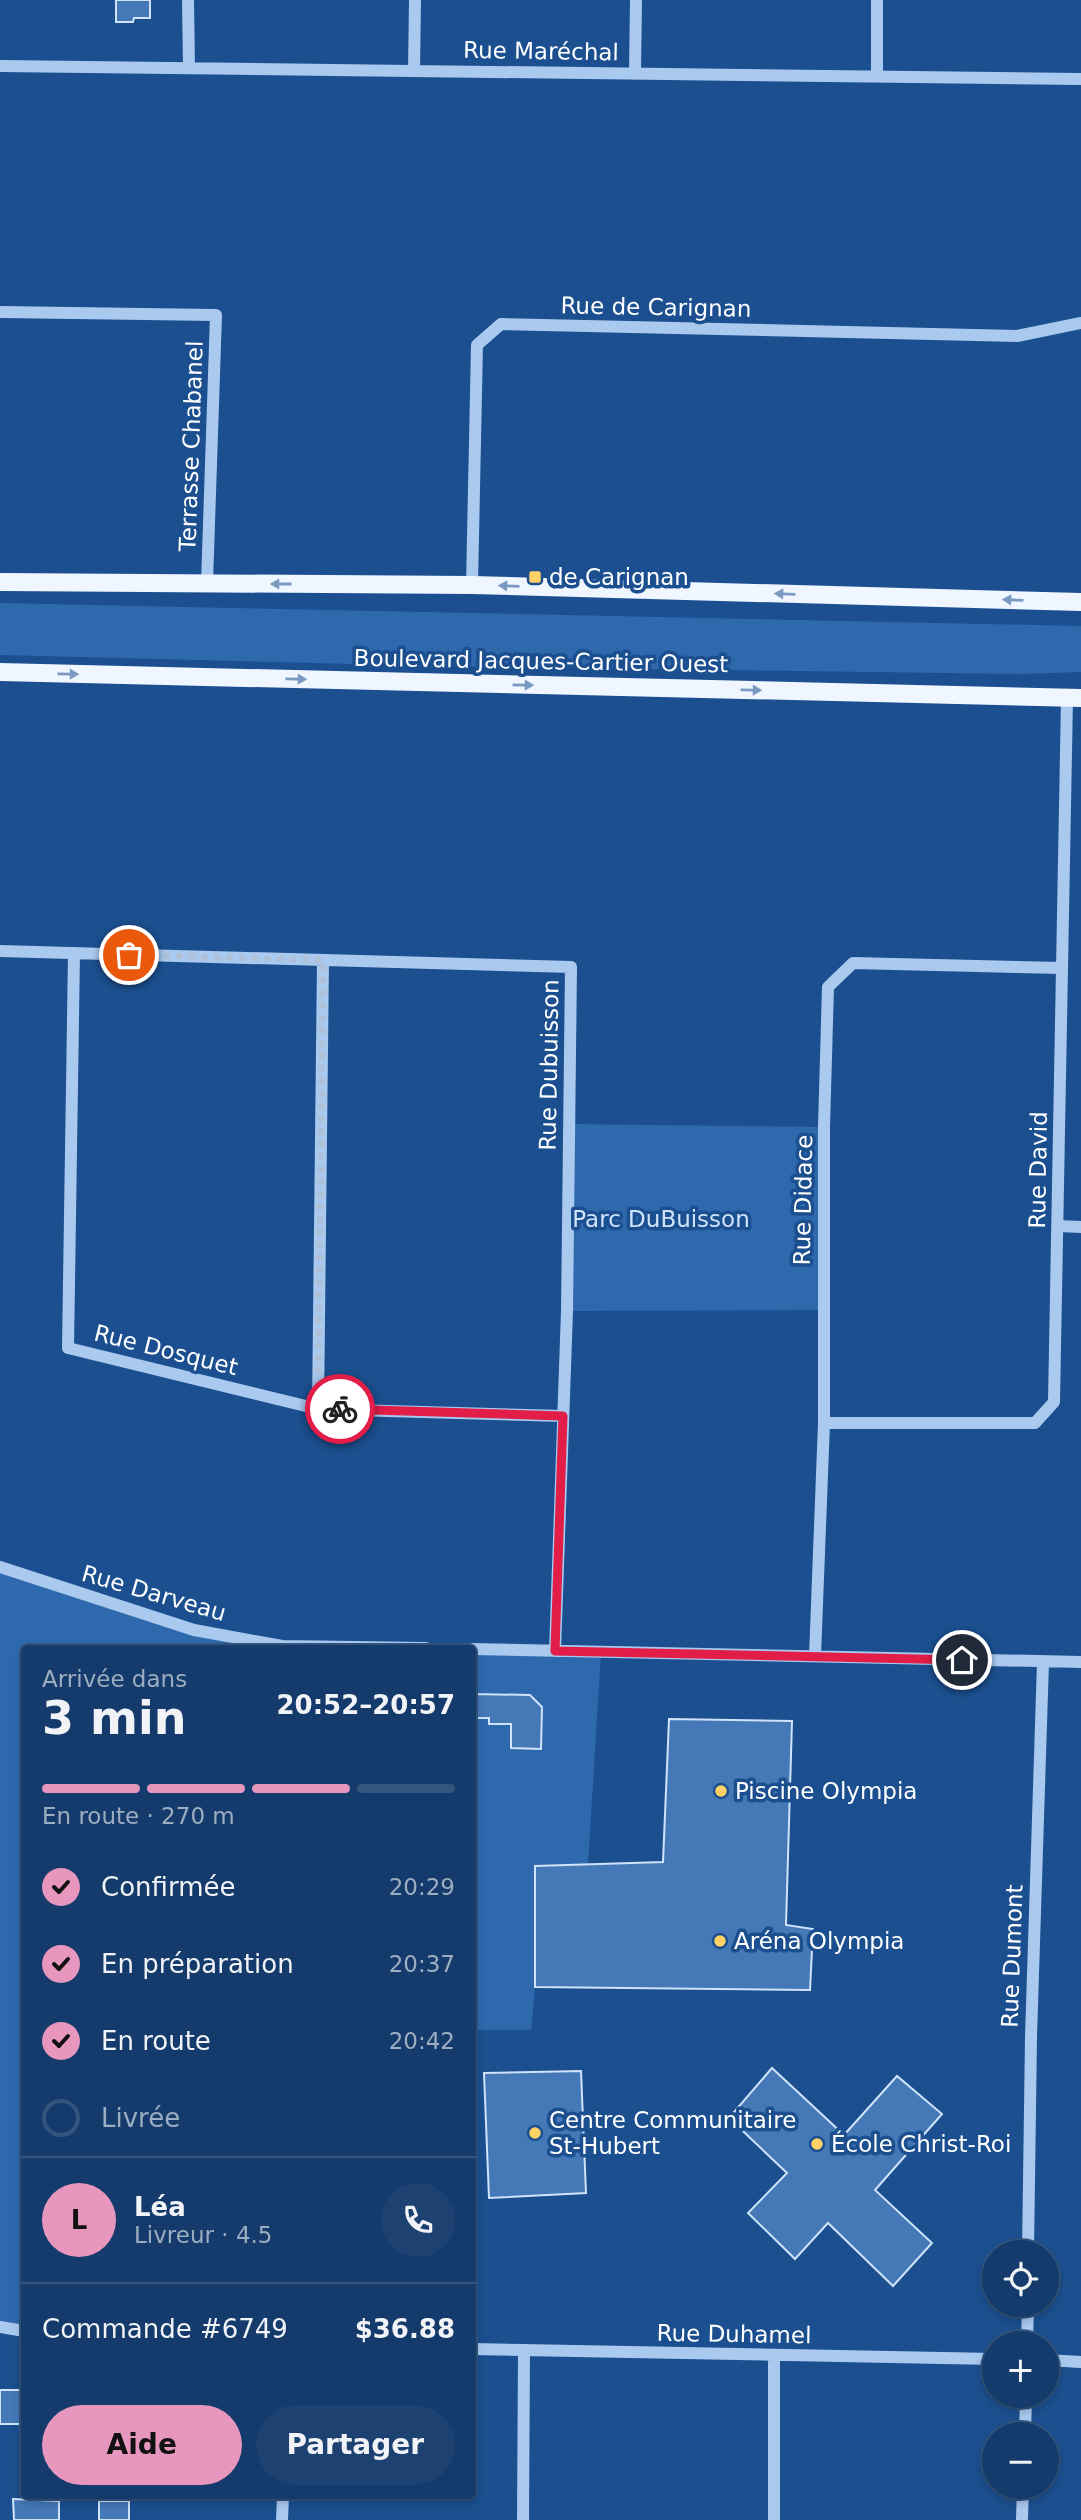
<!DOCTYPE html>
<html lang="fr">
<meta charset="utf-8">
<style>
body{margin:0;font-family:"DejaVu Sans",sans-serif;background:#1d4271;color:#f1f3f6;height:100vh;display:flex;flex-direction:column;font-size:26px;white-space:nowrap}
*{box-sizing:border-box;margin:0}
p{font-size:23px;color:#9dadc1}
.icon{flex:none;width:38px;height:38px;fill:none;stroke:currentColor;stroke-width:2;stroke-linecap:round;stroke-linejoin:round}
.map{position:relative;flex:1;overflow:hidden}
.side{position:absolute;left:21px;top:1645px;width:455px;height:854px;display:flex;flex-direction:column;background:#143b6b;border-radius:7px;box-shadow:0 4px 10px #0003,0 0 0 2px #33557e}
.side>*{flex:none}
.controls{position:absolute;left:982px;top:2240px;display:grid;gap:14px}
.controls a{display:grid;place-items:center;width:77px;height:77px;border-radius:50%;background:#143b6b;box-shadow:0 4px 10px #0003,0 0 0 2px #33557e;font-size:35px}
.pin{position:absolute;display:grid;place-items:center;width:60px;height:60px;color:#fff;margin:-30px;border:4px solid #fff;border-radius:50%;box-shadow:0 2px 7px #0007}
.courier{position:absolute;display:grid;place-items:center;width:70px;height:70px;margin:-35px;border:5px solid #e11d48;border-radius:50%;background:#fff;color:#222;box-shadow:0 2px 9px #0007}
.summary em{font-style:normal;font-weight:600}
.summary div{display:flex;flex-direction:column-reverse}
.summary{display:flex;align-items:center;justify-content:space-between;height:119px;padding:0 21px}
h1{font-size:46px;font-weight:600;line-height:52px}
.bar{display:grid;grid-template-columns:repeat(4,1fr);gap:10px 7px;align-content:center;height:84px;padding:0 21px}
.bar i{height:9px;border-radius:5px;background:#33557e}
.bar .on{background:#e797bd}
.bar p{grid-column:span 4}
.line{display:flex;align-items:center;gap:18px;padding:0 21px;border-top:2px solid #33557e}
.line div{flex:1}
.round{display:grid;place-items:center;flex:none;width:74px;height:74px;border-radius:37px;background:#1d4271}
ol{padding:0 21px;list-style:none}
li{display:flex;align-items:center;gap:21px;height:77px}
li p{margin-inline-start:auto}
li .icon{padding:7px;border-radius:50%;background:#e797bd;color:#111;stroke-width:4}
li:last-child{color:#9dadc1}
li i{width:38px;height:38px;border:4px solid #33557e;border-radius:50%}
.cta{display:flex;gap:14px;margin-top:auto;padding:14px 21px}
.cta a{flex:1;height:80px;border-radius:42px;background:#e797bd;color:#111;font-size:28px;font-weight:600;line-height:80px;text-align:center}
.cta a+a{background:#1d4271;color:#f1f3f6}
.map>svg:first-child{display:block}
.green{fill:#2e69ad}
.building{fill:#4478b7;stroke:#cfe3fa;stroke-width:2}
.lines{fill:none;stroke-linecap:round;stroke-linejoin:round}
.minor{stroke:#a9c9ee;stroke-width:12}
.major{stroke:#f0f6ff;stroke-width:18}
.oneway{fill:#7b9ac1}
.done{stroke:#afc1d8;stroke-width:7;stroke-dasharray:0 12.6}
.route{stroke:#e11d48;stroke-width:9}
.poi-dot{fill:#ffd166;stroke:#1b4f8f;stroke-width:2.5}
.labels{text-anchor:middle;stroke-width:7;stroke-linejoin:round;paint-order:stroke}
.street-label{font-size:23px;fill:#fff;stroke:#1b4f8f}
.poi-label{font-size:23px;fill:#fff;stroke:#1b4f8f;text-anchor:start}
.park-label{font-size:23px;fill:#cfe3fa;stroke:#1b4f8f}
</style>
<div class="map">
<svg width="1081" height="2520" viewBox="0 0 1081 2520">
<rect width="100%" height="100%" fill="#1b4f8f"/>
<!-- green -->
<path class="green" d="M0 603 1081 626V672L1022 674 431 666 0 655Z
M568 1124 824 1127 822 1310 567 1311Z
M0 1567 194 1630 282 1646 426 1648H24V2322L9 2329 0 2327Z
M473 1649 601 1653 588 1864 535 1866V1987L531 2030H473Z"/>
<!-- building -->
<path class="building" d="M116 0H150V18H134L133 22H116Z
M472 1694 530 1695 542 1707 541 1749 511 1748V1724H489V1718H472Z
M669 1719 792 1721 786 1925 813 1929 810 1990 535 1987V1866L663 1862Z
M772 2068 844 2135 897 2076 942 2114 875 2190 932 2243 893 2286 828 2223 795 2259 748 2213 787 2173 729 2118Z
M581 2071 586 2193 489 2198 484 2073Z
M0 2390H22V2424H0Z
M13 2499 59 2501V2520H14Z
M99 2501H129V2520H99Z"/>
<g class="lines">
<!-- minor -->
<path class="minor" d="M188 0 189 68
M0 66 1081 79
M414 71 415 0
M635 73 636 0
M877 76V0
M0 312 216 315 207 583
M472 585 477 345 501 324 1017 336 1081 323
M0 951 571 967 567 1311 555 1651
M74 953 68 1348 318 1409 563 1416
M1058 1226 1081 1227
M318 1409 323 960
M824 1423H1035L1054 1402 1067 698
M0 1567 194 1630 282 1646 426 1648
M472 1649 1081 1662
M815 1656 824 1423V1127L828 987 853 963 1062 968
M1028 2252 1031 2037 1043 1662
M0 2327 24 2331
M1027 2343 1028 2305
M472 2349 994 2359
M774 2356V2520
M1046 2360 1081 2362
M1025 2434 1026 2396
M282 2520 283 2496
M523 2520 524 2350
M1022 2520 1023 2487"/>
<!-- major -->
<path class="major" d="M0 582 472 585 1081 602
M0 672 1081 698"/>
</g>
<!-- one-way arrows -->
<defs><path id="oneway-solid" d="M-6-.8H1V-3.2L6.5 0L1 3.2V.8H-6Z" transform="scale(1.75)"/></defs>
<g class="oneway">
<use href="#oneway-solid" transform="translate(281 584) rotate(-180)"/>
<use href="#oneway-solid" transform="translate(509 586) rotate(-178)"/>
<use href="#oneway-solid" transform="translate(785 594) rotate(-178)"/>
<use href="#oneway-solid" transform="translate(1013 600) rotate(-178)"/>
<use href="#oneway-solid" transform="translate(68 674) rotate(1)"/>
<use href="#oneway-solid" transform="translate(296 679) rotate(1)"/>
<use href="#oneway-solid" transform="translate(523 685) rotate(1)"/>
<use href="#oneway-solid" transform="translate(751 690) rotate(1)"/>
</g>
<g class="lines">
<!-- done -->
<path class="done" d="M129 955 323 960 318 1409H340"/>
<!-- route -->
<path class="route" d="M340 1409 563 1416 555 1651 962 1660"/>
</g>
<!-- markers -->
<g class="poi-dot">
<rect x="528" y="570" width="14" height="14" rx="3.5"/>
<circle cx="721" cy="1791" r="7"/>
<circle cx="720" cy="1941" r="7"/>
<circle cx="535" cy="2133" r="7"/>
<circle cx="817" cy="2144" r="7"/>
</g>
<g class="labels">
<!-- street labels -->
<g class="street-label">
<text transform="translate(541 51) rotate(1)" y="8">Rue Maréchal</text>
<text transform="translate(656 307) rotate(1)" y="8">Rue de Carignan</text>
<text transform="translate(191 446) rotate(-88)" y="8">Terrasse Chabanel</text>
<text transform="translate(541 661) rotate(1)" y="8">Boulevard Jacques-Cartier Ouest</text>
<text transform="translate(549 1065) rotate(-89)" y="8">Rue Dubuisson</text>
<text transform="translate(1038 1170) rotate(-89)" y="8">Rue David</text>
<text transform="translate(803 1200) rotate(-89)" y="8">Rue Didace</text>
<text transform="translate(166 1350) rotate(14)" y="8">Rue Dosquet</text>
<text transform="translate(154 1593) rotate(16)" y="8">Rue Darveau</text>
<text transform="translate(1012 1956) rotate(-88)" y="8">Rue Dumont</text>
<text transform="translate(734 2334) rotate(1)" y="8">Rue Duhamel</text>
</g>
<!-- poi labels -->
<g class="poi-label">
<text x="549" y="585">de Carignan</text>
<text x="735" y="1799">Piscine Olympia</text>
<text x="734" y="1949">Aréna Olympia</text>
<text x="549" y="2128">Centre Communitaire<tspan x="549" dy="26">St-Hubert</tspan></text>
<text x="831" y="2152">École Christ-Roi</text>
</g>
<!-- park labels -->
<g class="park-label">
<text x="661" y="1227">Parc DuBuisson</text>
</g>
</g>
</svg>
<div class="controls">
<a><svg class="icon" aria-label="locate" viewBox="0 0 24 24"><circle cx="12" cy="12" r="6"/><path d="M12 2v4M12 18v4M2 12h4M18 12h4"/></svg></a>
<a>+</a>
<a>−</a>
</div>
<div class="pin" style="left:129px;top:955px;background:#ea580c"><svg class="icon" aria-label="bag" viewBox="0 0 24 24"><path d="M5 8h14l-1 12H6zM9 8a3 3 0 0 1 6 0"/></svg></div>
<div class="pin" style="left:962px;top:1660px;background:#1f2937"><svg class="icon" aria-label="home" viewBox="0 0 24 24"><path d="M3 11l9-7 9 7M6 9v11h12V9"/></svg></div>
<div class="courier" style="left:340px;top:1409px"><svg class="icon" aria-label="bike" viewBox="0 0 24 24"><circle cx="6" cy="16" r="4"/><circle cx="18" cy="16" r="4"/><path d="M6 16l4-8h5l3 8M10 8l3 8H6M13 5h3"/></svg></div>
<section class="side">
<div class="summary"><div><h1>3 min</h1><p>Arrivée dans</p></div><em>20:52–20:57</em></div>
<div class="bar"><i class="on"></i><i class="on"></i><i class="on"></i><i></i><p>En route · 270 m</p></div>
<ol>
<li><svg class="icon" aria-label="check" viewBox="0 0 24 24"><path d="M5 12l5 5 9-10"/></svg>Confirmée<p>20:29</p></li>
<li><svg class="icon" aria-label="check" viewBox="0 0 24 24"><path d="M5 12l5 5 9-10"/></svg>En préparation<p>20:37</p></li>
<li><svg class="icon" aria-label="check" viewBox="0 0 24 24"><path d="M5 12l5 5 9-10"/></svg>En route<p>20:42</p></li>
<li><i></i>Livrée</li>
</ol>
<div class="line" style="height:126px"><b class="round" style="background:#e797bd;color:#111">L</b><div><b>Léa</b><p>Livreur · 4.5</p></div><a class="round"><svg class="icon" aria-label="phone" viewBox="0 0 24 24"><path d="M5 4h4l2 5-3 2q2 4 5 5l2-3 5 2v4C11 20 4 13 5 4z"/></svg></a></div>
<div class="line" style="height:91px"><div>Commande #6749</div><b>$36.88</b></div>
<div class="cta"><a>Aide</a><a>Partager</a></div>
</section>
</div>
